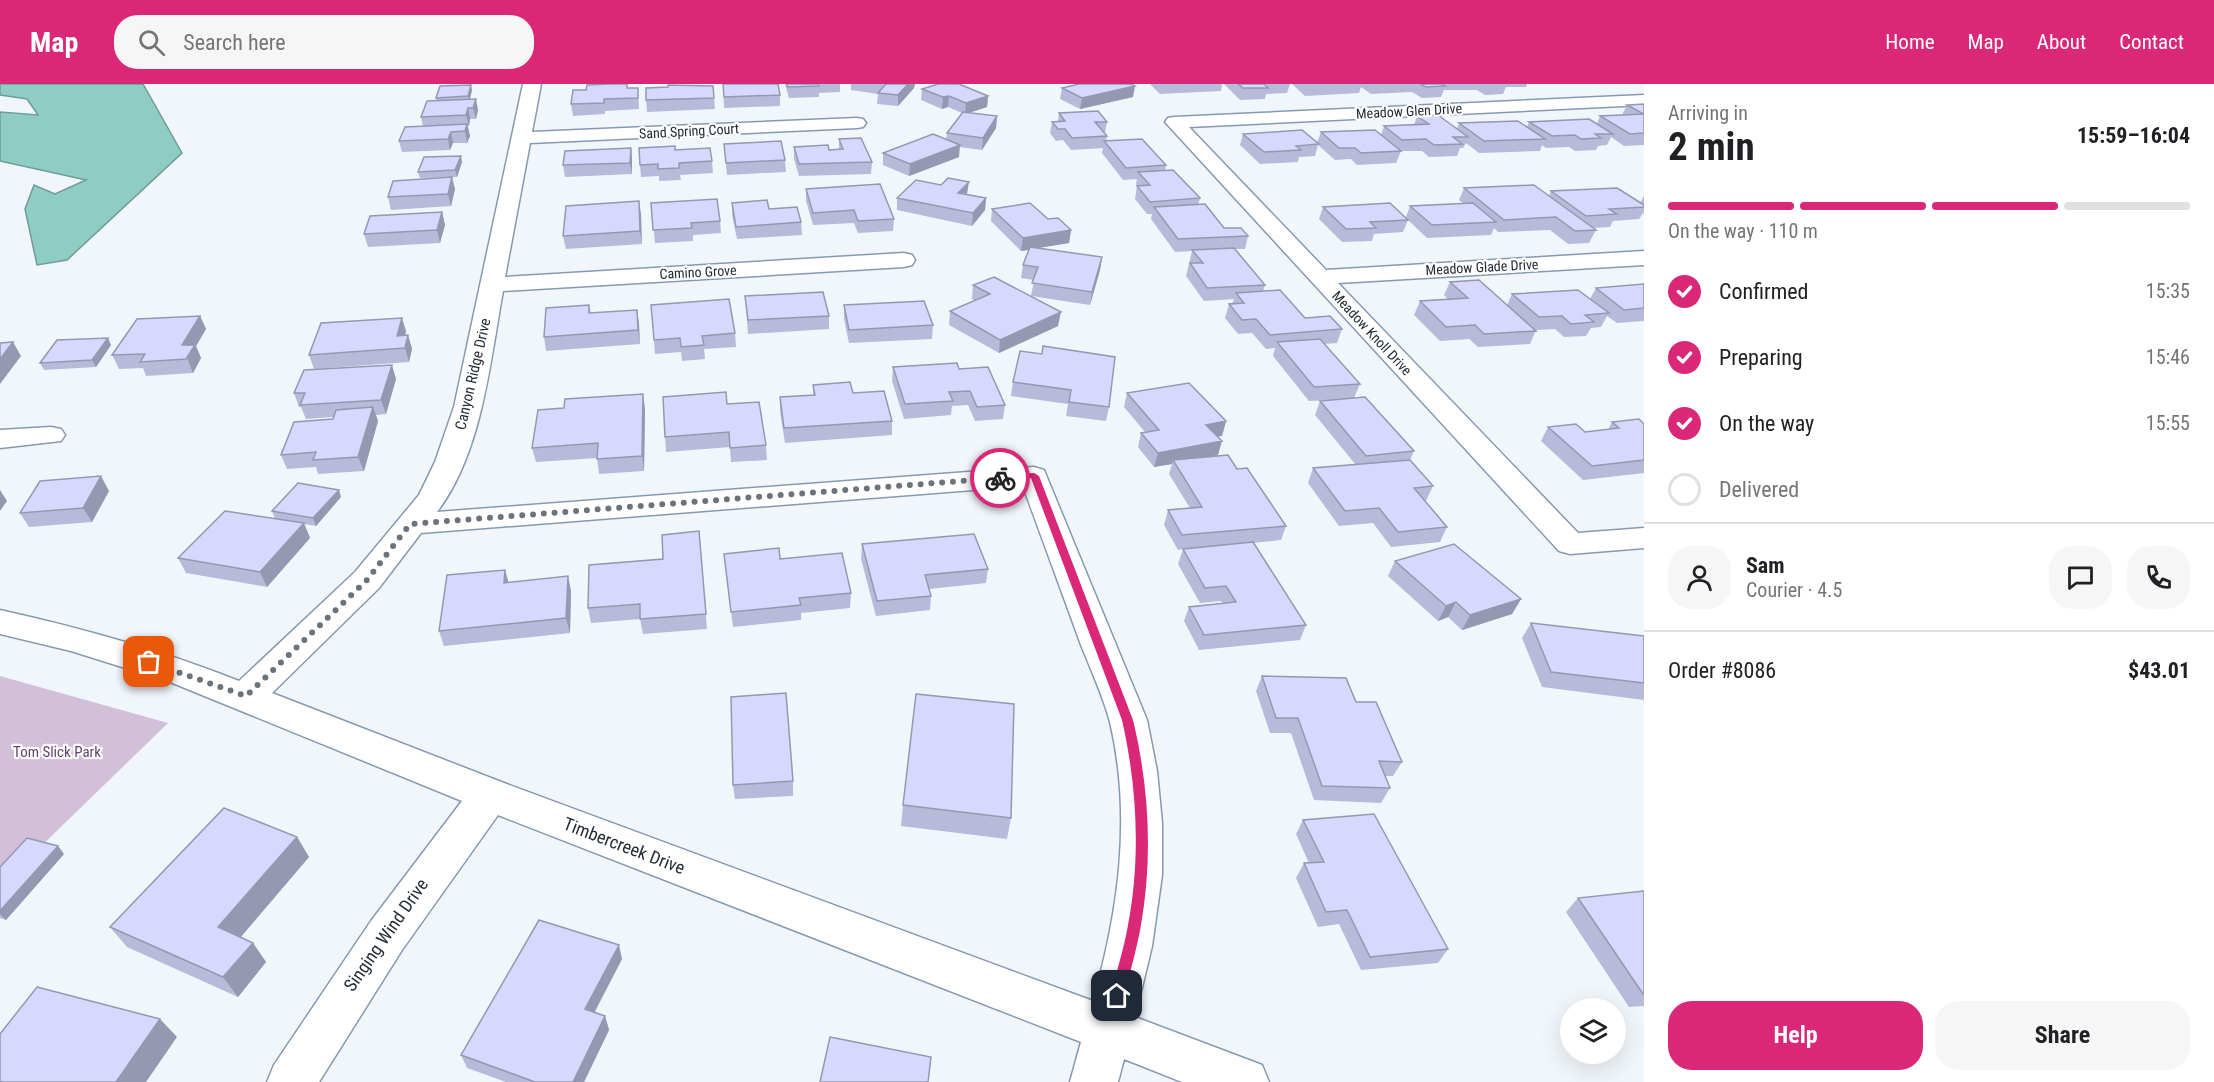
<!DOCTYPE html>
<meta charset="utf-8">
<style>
body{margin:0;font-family:"Roboto Condensed",sans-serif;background:#f6f6f6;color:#202124;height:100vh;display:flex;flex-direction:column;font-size:22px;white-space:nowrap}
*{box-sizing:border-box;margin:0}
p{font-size:20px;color:#757577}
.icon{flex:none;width:33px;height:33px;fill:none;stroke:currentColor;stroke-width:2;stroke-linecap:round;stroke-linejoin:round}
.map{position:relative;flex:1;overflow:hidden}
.side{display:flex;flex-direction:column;background:#fff;width:570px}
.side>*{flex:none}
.fabs{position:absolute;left:1560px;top:914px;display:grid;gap:12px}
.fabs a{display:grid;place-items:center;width:66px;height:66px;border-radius:50%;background:#fff;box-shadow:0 6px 24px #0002;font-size:30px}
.pin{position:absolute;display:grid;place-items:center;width:51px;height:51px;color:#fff;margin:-26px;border-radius:12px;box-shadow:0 3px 9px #0006}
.courier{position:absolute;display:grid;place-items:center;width:60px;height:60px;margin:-30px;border:4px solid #db2777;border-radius:50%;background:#fff;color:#222;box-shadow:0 2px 8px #0007}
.head em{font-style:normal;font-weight:700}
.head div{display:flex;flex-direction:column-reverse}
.head{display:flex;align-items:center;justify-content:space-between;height:102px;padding:0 24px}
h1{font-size:39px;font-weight:700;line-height:45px}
.bar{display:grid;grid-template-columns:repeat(4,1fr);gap:9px 6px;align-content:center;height:72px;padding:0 24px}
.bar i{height:8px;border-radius:4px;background:#e0e0e0}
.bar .current{background:#db2777}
.bar p{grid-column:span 4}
.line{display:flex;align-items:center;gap:15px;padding:0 24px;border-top:2px solid #e0e0e0}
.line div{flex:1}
.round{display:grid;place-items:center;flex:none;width:63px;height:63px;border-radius:24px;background:#f6f6f6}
ol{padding:0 24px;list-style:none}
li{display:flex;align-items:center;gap:18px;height:66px}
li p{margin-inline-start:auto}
li .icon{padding:6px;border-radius:50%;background:#db2777;color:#fff;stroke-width:4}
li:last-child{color:#757577}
li i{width:33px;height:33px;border:3px solid #e0e0e0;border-radius:50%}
.action{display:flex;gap:12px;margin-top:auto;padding:12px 24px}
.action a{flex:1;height:69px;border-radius:24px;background:#db2777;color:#fff;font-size:24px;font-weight:700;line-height:69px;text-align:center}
.action a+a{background:#f6f6f6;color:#202124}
header{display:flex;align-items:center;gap:36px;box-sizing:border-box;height:84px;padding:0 30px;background:#db2777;color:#fff}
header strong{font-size:28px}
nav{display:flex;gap:33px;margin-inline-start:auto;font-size:21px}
.search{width:420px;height:54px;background:#f6f6f6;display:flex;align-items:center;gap:15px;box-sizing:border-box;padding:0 21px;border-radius:24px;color:#757577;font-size:22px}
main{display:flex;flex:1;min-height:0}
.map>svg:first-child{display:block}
.green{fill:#d2bfd9}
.water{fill:#8fccc3;stroke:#6f9c98;stroke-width:1.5}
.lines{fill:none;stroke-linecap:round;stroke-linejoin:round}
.minor-casing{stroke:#859ab1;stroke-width:3}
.minor{fill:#fff;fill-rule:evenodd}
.wall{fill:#b8bada}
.shaded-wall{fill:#9697b1}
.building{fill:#d6d8fd;stroke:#9697b1;stroke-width:1.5}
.route{fill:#db2777}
.done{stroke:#6c737a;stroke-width:6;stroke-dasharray:0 10.8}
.labels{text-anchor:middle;stroke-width:4.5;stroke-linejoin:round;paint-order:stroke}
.far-street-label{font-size:14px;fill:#242c35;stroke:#fff}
.street-label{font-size:15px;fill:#242c35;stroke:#fff}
.park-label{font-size:15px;fill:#664074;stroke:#fff}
.near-street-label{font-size:18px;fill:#242c35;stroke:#fff}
</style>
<header>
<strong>Map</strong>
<div class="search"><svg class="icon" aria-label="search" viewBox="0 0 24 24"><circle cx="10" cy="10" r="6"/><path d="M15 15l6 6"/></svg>Search here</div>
<nav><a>Home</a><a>Map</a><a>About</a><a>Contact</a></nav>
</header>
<main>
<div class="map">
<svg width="1644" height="998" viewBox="0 0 1644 998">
<rect width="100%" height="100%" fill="#f1f6fb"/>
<!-- green -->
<path class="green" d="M0 592 168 639 0 802Z"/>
<!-- water -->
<path class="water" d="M0 0H143L182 69 67 176 37 181 25 125 34 101 55 110 86 96 0 77V28L38 31 27 15 0 11Z"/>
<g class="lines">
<defs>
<path id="minor" d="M523 0H541L532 48 857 34 863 35 866 39 863 43 857 44 530 59 505 193 904 169 912 171 915 176 912 181 904 183 503 207C490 278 482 369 437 428L1034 383 1044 386 1147 636 1157 687 1162 739V791L1152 862 1135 933 1262 981 1269 998H1182L1124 975 1118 998H1070L1081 958 498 731 402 866 319 998H267L274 981 371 837 462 717 170 598 71 567 0 550V526C81 544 161 566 239 597L355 488 419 411 435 378 454 323ZM1023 402C1042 455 1062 508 1081 561 1091 586 1103 612 1110 638 1132 732 1119 826 1093 917L504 699 272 609 379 504 421 449Z
M1644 11V21L1189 43 1326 186 1644 167V181L1338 199 1578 449 1644 444V464L1570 470 1559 467 1165 38 1168 34 1174 33Z
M51 343 61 345 65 351 61 357 0 364V346Z"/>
</defs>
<!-- minor casing -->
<use href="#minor" class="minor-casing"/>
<!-- minor -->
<use href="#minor" class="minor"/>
</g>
<!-- wall -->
<path class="wall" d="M723 0 780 11V22L724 24Z
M785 0H840V8L819 9V13L789 14Z
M851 0H915L914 4 898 22 877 20 878 10 851 6Z
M1150 0H1222L1221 7 1160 10Z
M1224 0H1290L1287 9 1266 10 1265 15 1240 16Z
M1292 0H1527L1526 3H1506L1503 10 1485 11 1477 6H1444L1441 13 1422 14 1412 8 1371 10 1361 3 1359 9 1305 12Z
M713 2 715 25 647 28 646 16Z
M627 4H638L639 25 605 27V30L573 32 571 20Z
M1062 4 1133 13 1080 25 1060 15Z
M922 5 988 12 987 23 969 29 997 32 996 44 982 66 959 63V73L909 92 883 81V69L946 56 947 49 962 29 948 23 942 25 921 16Z
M472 6 470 15 478 26 476 35H470L469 42H468L470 52 467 59H453L450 66 402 68 399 57 423 42 421 33 437 17 436 14Z
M1644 20V61L1624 62 1611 53 1607 61 1598 62 1596 66 1575 67 1569 63 1546 64 1542 61 1540 67 1479 69 1466 59 1463 64H1460L1457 72 1429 73 1422 67H1401L1396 79 1357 81 1351 75 1335 76 1318 61 1315 72 1299 73 1298 78 1260 80 1240 61 1243 50 1317 59 1321 48 1381 51 1384 42 1414 41 1417 32 1457 45 1459 39 1527 43 1529 38 1597 40 1600 32 1622 31 1627 21Z
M1059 29 1107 38 1105 49 1107 52 1106 57 1166 81 1165 86 1200 114 1198 121 1224 144 1248 152 1245 165H1235L1265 201 1263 207 1305 234 1342 245 1337 259 1324 260 1360 300 1354 314 1414 367 1410 376 1433 402 1426 417H1425L1447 443 1440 458 1391 463 1373 439 1339 442 1308 399 1313 384 1356 381 1315 331 1320 317 1333 316 1309 317 1273 272 1275 264 1266 265 1252 249 1238 250 1225 234 1229 220H1232L1234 215 1204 217 1186 192 1192 167 1175 168 1151 135 1152 130H1147L1135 115 1137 102 1136 100 1137 95 1123 96 1102 69 1103 64 1071 66 1063 56 1056 57 1050 49 1052 38 1058 37Z
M839 55 872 78 871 90 799 92 794 75V63L829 66H839Z
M724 60 785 76 786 88 727 91Z
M631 64 632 75V90L565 93 563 81Z
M675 66 712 77 713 89 680 91 681 96 659 97V92L641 93 640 81Z
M462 78 457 93 420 94 418 88Z
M1464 104 1549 112 1551 107 1640 119 1644 112V130L1643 129 1639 135 1613 137 1610 143 1593 144 1596 146 1589 159 1568 160 1550 146 1498 148 1494 144 1491 151 1427 154 1408 136 1403 148 1374 150 1372 157 1342 158 1319 135 1323 123 1406 133 1410 122 1463 119 1459 116Z
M455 105 451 122 391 126 388 113Z
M806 105 894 135 893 147 858 149 854 139 813 141 806 117Z
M967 110 986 114 985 126 972 142 897 126V114Z
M639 117 642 160 566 165 563 152Z
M651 119 720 137 721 149 693 151V157L655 159Z
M732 119 769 125 801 138 802 151 737 155 732 131Z
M992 125 1048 135 1071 146 1069 159 1036 164 1102 173 1100 186 1090 221 1031 212 1034 196 1021 194 1023 181 1029 166 1021 167 991 137Z
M442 128 445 141 440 159 368 163 364 150Z
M1450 198 1507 221 1512 210 1590 215 1596 204 1644 200V237L1617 239 1607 232 1601 243 1591 244 1586 252 1564 253 1555 245 1536 246 1530 260 1478 263 1469 255 1440 257 1414 231 1420 217 1449 216 1444 211Z
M973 201 1058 242 999 269 949 241 950 227 975 217 972 215Z
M745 212 829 232V245L748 250Z
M589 221 591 229 637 226 640 260 546 267 544 253Z
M844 221 933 241 932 255 849 259 844 235Z
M200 232 206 245 196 262 201 274 193 289 146 292 143 284 119 285 112 271Z
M406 247 405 251H408L412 265 409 278 314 285 309 271Z
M735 249 736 263 704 265 705 275 682 277 681 268 655 270 654 256Z
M111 261 96 283 44 286 40 279Z
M1042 270 1109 323 1106 337 1066 332 1068 320 1011 312 1013 298Z
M893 283 959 285 1005 321 1003 335 975 337 968 321 952 322 951 331 904 335 892 297Z
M396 295 386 330 376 331 378 337 364 387 318 390 316 383 287 385 281 371 333 335V333L306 335 301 323H299L294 309Z
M813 301 853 309 892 337V351L785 359 780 328V313L813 311Z
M1127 309 1226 337 1222 352H1217L1218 371 1212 372 1237 385 1286 442 1281 456 1253 459 1306 541 1300 556 1199 566 1184 537 1189 523 1223 519 1221 517 1200 519 1178 480 1183 465 1178 466 1164 441 1168 426 1190 424 1169 390 1172 380 1154 383 1138 363 1141 349 1145 348 1124 323Z
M727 320 766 361 767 376 731 378 730 363 666 368 665 353Z
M645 325 644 387 599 390 597 374 536 378 532 364Z
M1612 338 1644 340V389L1583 396 1541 357 1548 343 1585 348 1608 346Z
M109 407 92 438 29 443 20 429Z
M341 413 316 442 304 440 310 454 267 503 186 489 178 474 275 435 272 427Z
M699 447 707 545 643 550 640 535 591 539 588 524 663 475Z
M862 460 988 485 986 499 929 505 931 512 930 526 876 532 861 475Z
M724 470 780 475 851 509 850 524 801 529V536L733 543Z
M1395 477 1521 515 1512 530 1462 546 1448 533 1438 537 1388 492Z
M505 486 508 498 571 507 570 549 444 562 439 547Z
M1531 539 1644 552V616L1542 603 1522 554Z
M1262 592 1356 618 1402 678 1393 692H1385L1390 704 1381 719 1314 716 1291 649H1270L1256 607Z
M793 697V712L735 715 733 701Z
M903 721 1011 734 1007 755 901 742Z
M1303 736 1448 865 1438 879 1361 886 1339 840 1318 843 1296 794 1304 779H1309L1296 750Z
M297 753 309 773 241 853 253 859 266 878 238 913 127 863 110 843Z
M64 770 6 836 0 834V783Z
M1644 807V922L1629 923 1566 828 1578 814Z
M622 875 595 928 605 932 609 946 584 998H506L467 984 461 971Z"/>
<!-- shaded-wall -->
<path class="shaded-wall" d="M908 0H915L914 4 898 22V11Z
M471 1 472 6 469 18 468 12Z
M1135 2 1133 13 1080 25 1082 14Z
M949 12 948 23 942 25 943 13Z
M988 12 987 23 965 30 966 19Z
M476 15 478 26 476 35 473 24Z
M468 24 470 35 469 42 466 31Z
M997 32 996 44 982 66 983 54Z
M467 40 470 52 467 59 465 47Z
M451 48 453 59 450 66 448 55Z
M960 61 959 73 909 92 910 80Z
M631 64 632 75V90L630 79Z
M461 72 462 78 457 93 455 86Z
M452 93 455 105 451 122 448 110Z
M969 98 967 110 958 109Z
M986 114 985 126 972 142 973 129Z
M639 117 641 130 642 160 640 147Z
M442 128 445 141 440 159 437 146Z
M1071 146 1069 159 1021 167 1023 154Z
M1102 173 1100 186 1090 221 1092 208Z
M637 226 639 239 640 260 638 246Z
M1061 228 1058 242 999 269 1000 256Z
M200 232 206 245 196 262 201 274 193 289 182 261Z
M402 234 406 247 401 265 397 252Z
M408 251 412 265 409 278 405 264Z
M108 254 111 261 96 283 92 276Z
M13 258 21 272 0 300V275Z
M392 281 396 295 386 330 381 316Z
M643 310 645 325 644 387 642 372Z
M373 323 378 337 364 387 358 373Z
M1226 337 1222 352 1202 355 1206 341Z
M1222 357 1218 371 1175 379 1173 376 1172 380 1154 383 1158 369Z
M101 392 109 407 92 438 83 424Z
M0 406 7 417 0 427Z
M339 406 341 413 316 442 313 434Z
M304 439 310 454 267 503 260 488Z
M505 486 509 500 504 499Z
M568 492 571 507 570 549 566 534Z
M1521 515 1512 530 1462 546 1470 531Z
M1456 518 1448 533 1438 537 1446 522Z
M297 753 309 773 232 863 218 843Z
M58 762 64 770 6 836 0 830V827Z
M253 859 266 878 238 913 223 893Z
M619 861 622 875 589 938 585 925Z
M605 932 609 946 584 998H573Z
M160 935 177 953 146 998H116Z"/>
<!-- building -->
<path class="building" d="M611 0H627V4H638V14L604 15V19L571 20 573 6H586L587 1Z
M723 0H778L780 11 724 13Z
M787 0H818L819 2 788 3Z
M886 0H908L898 11 878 9Z
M938 0H959L988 12 966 19 949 12 943 13 922 5Z
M1079 0H1131L1135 2 1082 14 1062 4Z
M1238 0H1264L1268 4H1243Z
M1420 0H1441L1445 2 1426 3Z
M471 1 468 12 436 14 440 2Z
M668 1 713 2 714 14 646 16V4L668 3Z
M476 15 473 24H468L466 31 421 33 427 17Z
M1644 20V49L1630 50 1600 32 1644 30 1627 21Z
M1098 27 1107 38H1095L1107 52 1072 54 1065 45H1058L1052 38 1065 37 1059 29Z
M963 28 997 32 983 54 947 49Z
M1438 31 1468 53H1453L1462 60 1434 61 1426 55 1402 56 1384 42 1429 40 1417 32Z
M1589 35 1613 50H1595L1601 54 1581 55 1575 51 1552 52 1529 38Z
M1518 37 1545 55 1484 57 1459 39Z
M467 40 465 47 451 48 448 55 399 57 405 43Z
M1302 46 1319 60 1296 62 1301 66 1264 68 1243 50Z
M1375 46 1401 67 1361 69 1355 64H1339L1321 48Z
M933 50 960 61 910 80 883 69Z
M861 54 872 78 799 80 794 63 828 61 829 66 843 65 839 55Z
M1142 55 1166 81 1126 84 1104 57Z
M781 57 785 76 726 79 724 60Z
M675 62V66L710 64 712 77 679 79V84L658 85V80L640 81 639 64Z
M631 64 630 79 563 81 565 67Z
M461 72 455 86 418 88 424 73Z
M1173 86 1200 114 1150 118 1137 102 1150 101 1138 88Z
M452 93 448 110 388 113 393 97Z
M948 94 969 98 958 109 986 114 973 129 897 114 916 96 941 101Z
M880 100 894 135 858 137 854 126 813 129 806 105Z
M1534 101 1596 146 1575 147 1556 133 1504 136 1464 104Z
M1617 104 1644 121V123L1609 125 1617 130 1586 132 1551 107Z
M717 115 720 137 691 139 692 144 653 146 651 119Z
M767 116 769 125 797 123 801 138 736 143 732 119Z
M639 117 640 147 563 152 566 122Z
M1030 119 1048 135 1058 134 1071 146 1023 154 992 125Z
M1390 119 1408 136 1370 138 1376 144 1346 145 1323 123Z
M1473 119 1496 138 1432 141 1410 122Z
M1205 120 1224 144H1241L1248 152 1178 155 1154 123Z
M442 128 437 146 364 150 370 132Z
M1030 163 1102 173 1092 208 1032 199 1038 183 1023 181Z
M1234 164 1265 201 1207 204 1190 179H1203L1192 166Z
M994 193 1061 228 1000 256 950 227 990 210 973 201Z
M1479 196 1536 247 1484 250 1475 241 1446 243 1420 217 1468 214 1450 198Z
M1644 200V224L1624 226 1596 204Z
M1280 206 1305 234 1330 232 1342 245 1270 251 1256 235 1242 236 1229 220 1244 219 1236 209Z
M1578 206 1609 229 1585 231 1594 238 1571 240 1562 232 1539 233 1512 210Z
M823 208 829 232 748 236 745 212Z
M729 215 735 249 702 252 704 261 681 263 680 254 654 256 651 221Z
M924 217 933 241 849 246 844 221Z
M589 221V229L637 226 638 246 544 253 546 224Z
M200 232 182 261H195L186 275 140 278 145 270 112 271 137 235Z
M402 234 397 252 408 251 405 264 309 271 321 239Z
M108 254 92 276 40 279 57 256Z
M1320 255 1360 300 1314 303 1277 258Z
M13 258 0 275V259Z
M1043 262 1115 273 1109 323 1069 318 1071 306 1013 298 1020 267 1042 270Z
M957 279 959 285 988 283 1005 321 977 323 970 307 949 308 953 317 905 320 893 283Z
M392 281 381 316 300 321 305 309H294L304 286Z
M850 298 853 309 884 307 892 337 784 344 780 313 815 311 813 301Z
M1189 299 1226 337 1206 341 1222 357 1158 369 1141 349 1159 346 1127 309Z
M726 308 727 320 759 318 766 361 730 364 729 348 665 353 663 313Z
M643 310 642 372 597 375 598 359 532 364 538 326 564 324 565 315Z
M1365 313 1414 367 1366 372 1320 317Z
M373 323 358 373 313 376 316 368 281 371 294 338 333 335 336 326Z
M1639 335 1644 340V376L1592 382 1548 343 1576 340 1585 348 1619 344 1612 338Z
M1228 371 1237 385 1247 384 1286 442 1182 451 1168 426 1202 423 1173 376Z
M1410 376 1433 402 1414 404 1447 443 1398 448 1379 424 1345 427 1313 384Z
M101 392 83 424 20 429 40 397Z
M298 399 339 406 313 434 272 427Z
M225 427 304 439 260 488 178 474Z
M699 447 706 530 640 535V520L588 524 589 481 663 475 662 451Z
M974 450 988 485 925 491 931 512 877 517 862 460Z
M1253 458 1306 541 1204 551 1189 523 1236 518 1226 502 1205 504 1183 465Z
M1454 460 1521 515 1470 531 1456 518 1446 522 1395 477Z
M779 464 780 475 842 469 851 509 799 514 801 521 731 528 724 470Z
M505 486 504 499 568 492 566 534 439 547 447 491Z
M1531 539 1644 552V599L1551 588Z
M1262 592 1346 594 1356 618H1376L1402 678 1379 677 1390 704 1322 702 1298 634H1276Z
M786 609 793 697 733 701 731 613Z
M916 610 1014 620 1011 734 903 721Z
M224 724 297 753 218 843 253 859 223 893 110 843Z
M1374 730 1448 865 1370 873 1347 826 1326 828 1304 779 1324 778 1303 736Z
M27 754 58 762 0 827V783Z
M1644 807V910H1643L1578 814Z
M539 836 619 861 585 925 605 932 573 998H535L461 971Z
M37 903 160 935 116 998H0V950Z
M830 953 931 973 928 998H820Z"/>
<!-- route -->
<path class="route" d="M1034 389 1039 392 1133 636C1149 702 1153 773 1141 841 1137 864 1130 888 1124 912L1122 916 1117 918 1113 916 1111 912C1116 888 1124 865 1128 841 1141 773 1137 702 1122 636L1031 394 1000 397 995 394 1000 391Z"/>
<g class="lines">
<!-- done -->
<path class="done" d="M149 578 246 612 367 496 410 440 1000 394"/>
</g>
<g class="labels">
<!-- far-street labels -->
<g class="far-street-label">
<text transform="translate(1409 27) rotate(-3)" y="5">Meadow Glen Drive</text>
<text transform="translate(689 47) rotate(-3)" y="5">Sand Spring Court</text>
<text transform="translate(1482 183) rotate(-3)" y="5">Meadow Glade Drive</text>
<text transform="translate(698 188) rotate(-3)" y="5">Camino Grove</text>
<text transform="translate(1372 249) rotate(47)" y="5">Meadow Knoll Drive</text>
</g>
<!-- street labels -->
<g class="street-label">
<text transform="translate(473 290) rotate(-77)" y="5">Canyon Ridge Drive</text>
</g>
<!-- park labels -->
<g class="park-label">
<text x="57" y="673">Tom Slick Park</text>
</g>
<!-- near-street labels -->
<g class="near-street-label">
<text transform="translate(624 762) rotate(21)" y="6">Timbercreek Drive</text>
<text transform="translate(386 851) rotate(-55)" y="6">Singing Wind Drive</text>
</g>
</g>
</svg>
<div class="fabs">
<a><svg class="icon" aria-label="layers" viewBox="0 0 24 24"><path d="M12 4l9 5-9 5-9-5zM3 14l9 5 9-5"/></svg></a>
</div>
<div class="pin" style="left:149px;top:578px;background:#ea580c"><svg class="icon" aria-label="bag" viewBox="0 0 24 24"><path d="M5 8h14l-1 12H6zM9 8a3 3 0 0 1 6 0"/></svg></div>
<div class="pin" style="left:1117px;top:912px;background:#1f2937"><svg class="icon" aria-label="home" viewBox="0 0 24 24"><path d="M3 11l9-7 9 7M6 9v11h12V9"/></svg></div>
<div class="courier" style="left:1000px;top:394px"><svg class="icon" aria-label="bike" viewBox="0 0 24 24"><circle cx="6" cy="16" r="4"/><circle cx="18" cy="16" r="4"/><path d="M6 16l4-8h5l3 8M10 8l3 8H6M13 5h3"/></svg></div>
</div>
<section class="side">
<div class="head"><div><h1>2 min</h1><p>Arriving in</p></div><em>15:59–16:04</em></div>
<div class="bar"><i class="current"></i><i class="current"></i><i class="current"></i><i></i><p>On the way · 110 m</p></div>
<ol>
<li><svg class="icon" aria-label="check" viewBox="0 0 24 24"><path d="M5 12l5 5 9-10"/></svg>Confirmed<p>15:35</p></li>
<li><svg class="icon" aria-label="check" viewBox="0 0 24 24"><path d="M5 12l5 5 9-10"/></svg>Preparing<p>15:46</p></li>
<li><svg class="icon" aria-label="check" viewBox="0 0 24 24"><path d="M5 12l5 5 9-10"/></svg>On the way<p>15:55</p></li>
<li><i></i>Delivered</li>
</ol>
<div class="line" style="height:108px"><a class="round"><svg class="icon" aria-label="person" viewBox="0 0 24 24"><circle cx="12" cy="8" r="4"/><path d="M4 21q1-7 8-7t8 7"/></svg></a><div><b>Sam</b><p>Courier · 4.5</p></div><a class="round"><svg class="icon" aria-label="chat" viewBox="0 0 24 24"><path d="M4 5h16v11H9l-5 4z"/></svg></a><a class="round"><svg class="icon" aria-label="phone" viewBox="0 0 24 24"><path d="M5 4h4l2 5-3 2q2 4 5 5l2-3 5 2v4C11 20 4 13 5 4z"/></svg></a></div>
<div class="line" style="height:78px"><div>Order #8086</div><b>$43.01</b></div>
<div class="action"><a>Help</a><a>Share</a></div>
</section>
</main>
